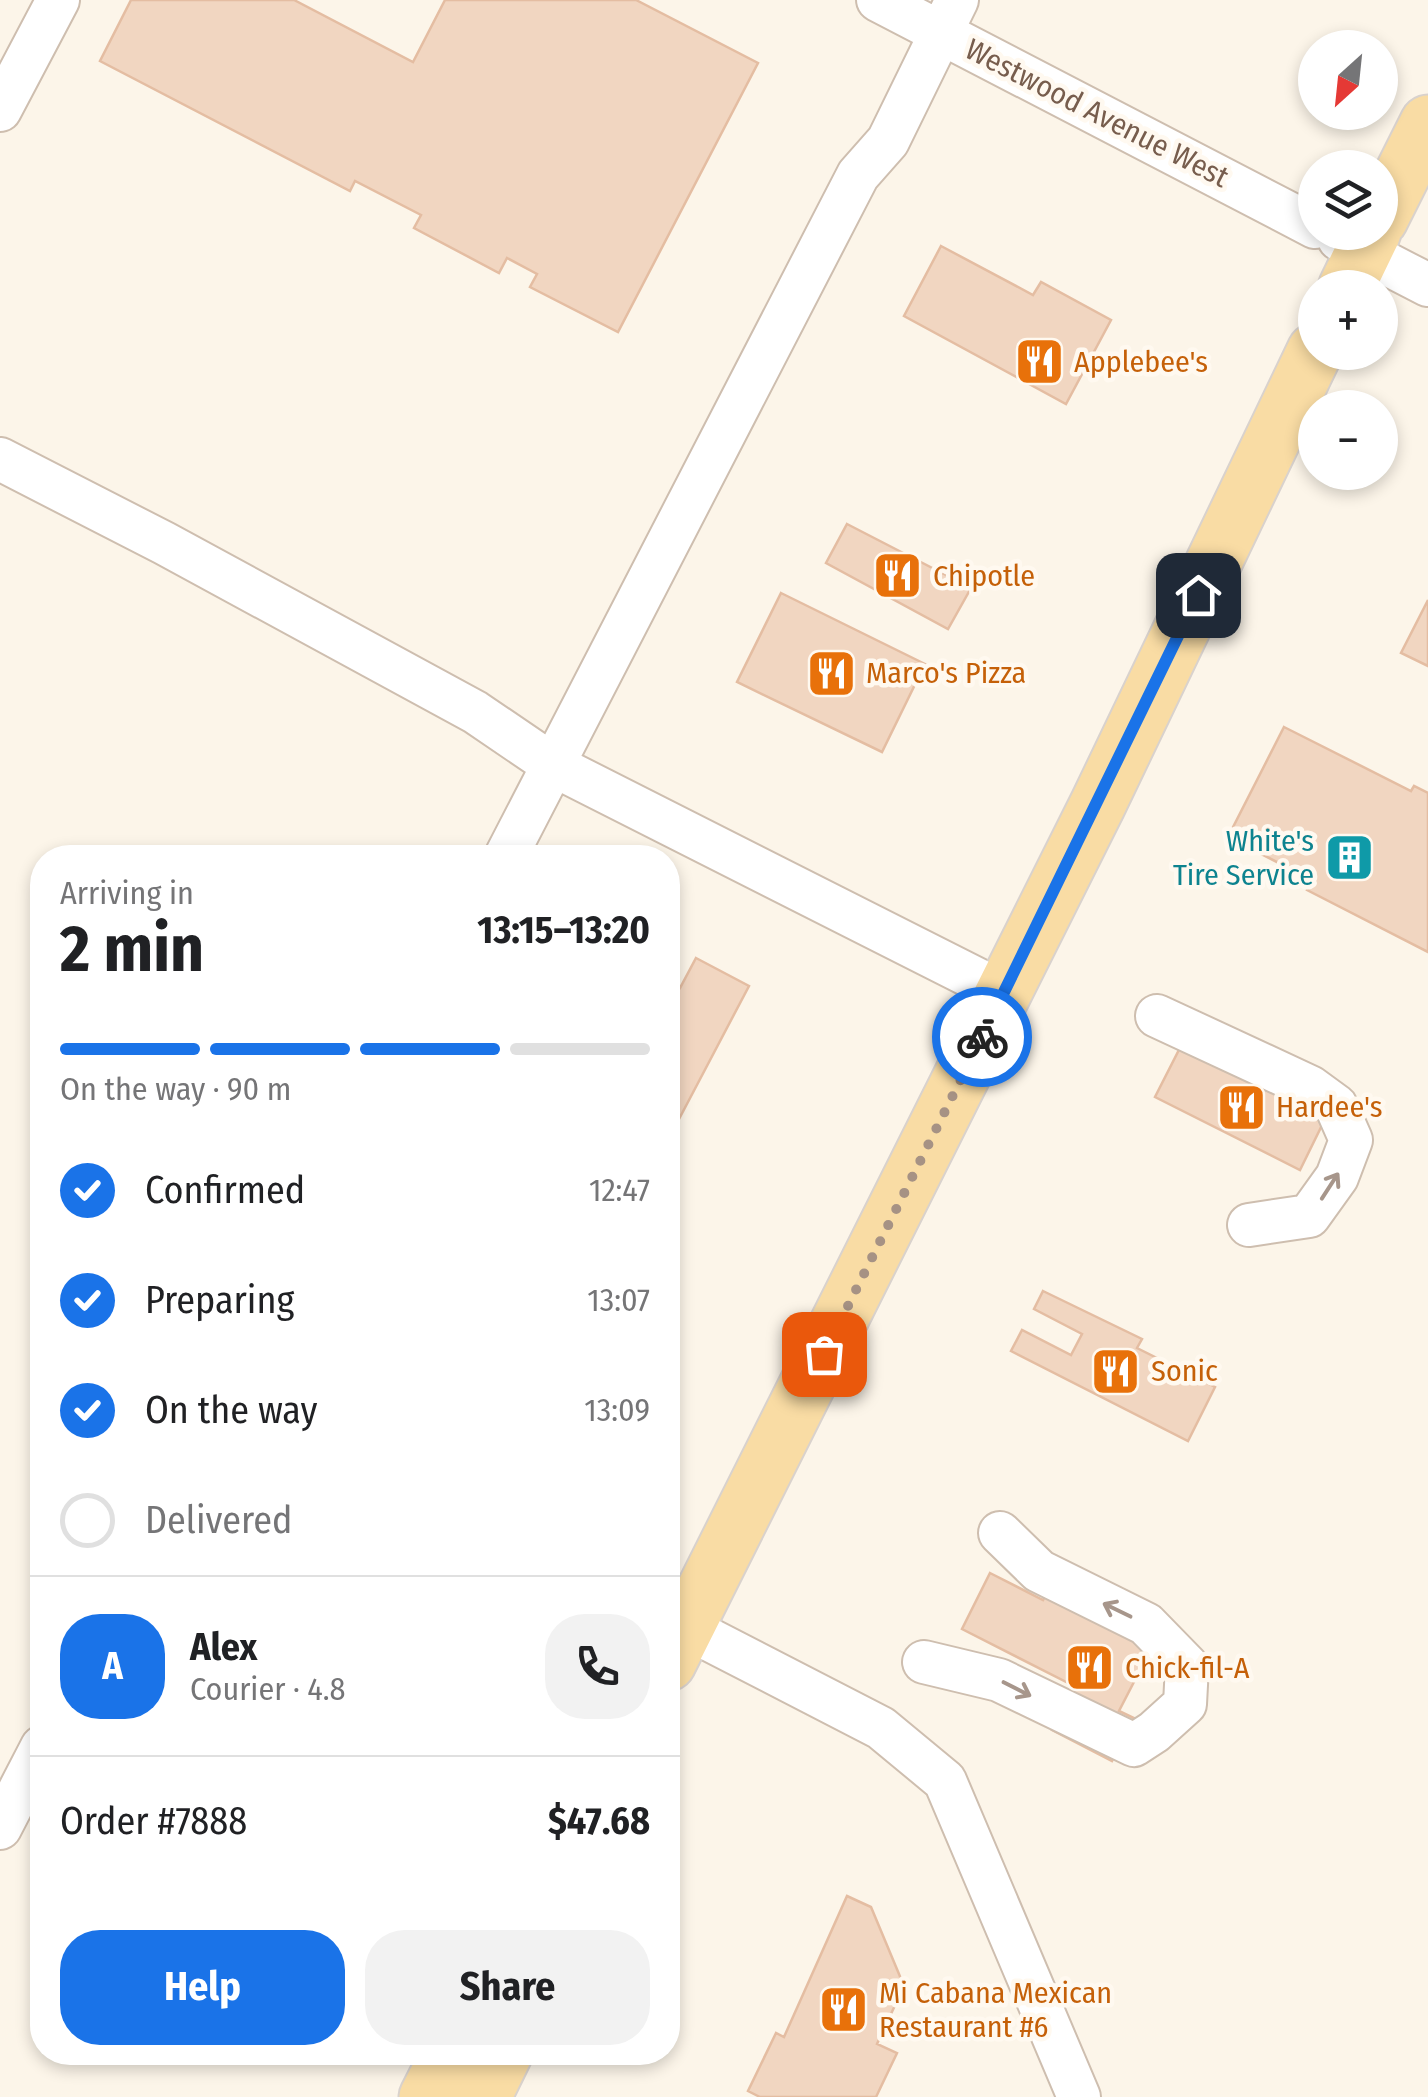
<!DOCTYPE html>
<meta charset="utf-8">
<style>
body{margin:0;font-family:"Fira Sans Condensed",sans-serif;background:#f2f2f2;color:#202124;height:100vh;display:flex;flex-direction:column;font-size:38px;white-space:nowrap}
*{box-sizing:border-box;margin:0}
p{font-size:32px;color:#757577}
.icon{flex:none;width:55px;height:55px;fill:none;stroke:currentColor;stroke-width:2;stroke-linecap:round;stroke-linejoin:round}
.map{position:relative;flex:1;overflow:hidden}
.details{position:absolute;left:30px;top:845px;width:650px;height:1220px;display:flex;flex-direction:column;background:#fff;border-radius:40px;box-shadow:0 5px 15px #0003}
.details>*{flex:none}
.needle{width:65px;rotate:207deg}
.fabs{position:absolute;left:1298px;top:30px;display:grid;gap:20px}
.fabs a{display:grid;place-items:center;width:100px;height:100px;border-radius:50%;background:#fff;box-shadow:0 5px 15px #0003;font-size:50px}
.pin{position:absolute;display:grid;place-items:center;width:85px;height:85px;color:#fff;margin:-42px;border-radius:20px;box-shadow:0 5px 15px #0006}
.courier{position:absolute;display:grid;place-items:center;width:100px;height:100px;margin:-50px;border:8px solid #1a73e8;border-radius:50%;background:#fff;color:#222;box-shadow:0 2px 12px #0007}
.head em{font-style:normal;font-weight:700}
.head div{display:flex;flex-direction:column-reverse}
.head{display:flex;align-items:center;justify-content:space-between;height:170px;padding:0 30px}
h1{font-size:65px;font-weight:700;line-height:75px}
.bar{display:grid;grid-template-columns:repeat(4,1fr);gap:15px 10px;align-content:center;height:120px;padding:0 30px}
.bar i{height:12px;border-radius:8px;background:#e0e0e0}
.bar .active{background:#1a73e8}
.bar p{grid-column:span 4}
.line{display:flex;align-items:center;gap:25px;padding:0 30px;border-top:2px solid #e0e0e0}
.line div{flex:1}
.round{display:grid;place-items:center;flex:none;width:105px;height:105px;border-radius:40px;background:#f2f2f2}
ol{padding:0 30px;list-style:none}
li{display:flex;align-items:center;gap:30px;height:110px}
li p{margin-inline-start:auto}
li .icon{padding:10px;border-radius:50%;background:#1a73e8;color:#fff;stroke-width:4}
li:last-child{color:#757577}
li i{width:55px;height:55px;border:5px solid #e0e0e0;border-radius:50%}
.primary-button{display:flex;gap:20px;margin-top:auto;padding:20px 30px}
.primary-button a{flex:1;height:115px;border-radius:40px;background:#1a73e8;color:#fff;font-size:40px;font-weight:700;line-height:115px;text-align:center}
.primary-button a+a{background:#f2f2f2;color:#202124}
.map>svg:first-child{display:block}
.building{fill:#f1d6c1;stroke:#e4bda2;stroke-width:2.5}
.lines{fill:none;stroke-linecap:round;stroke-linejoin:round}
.minor-casing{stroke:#cebeaf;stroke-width:46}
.major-casing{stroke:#d9d2cd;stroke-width:59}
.minor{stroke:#fff;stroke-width:42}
.major{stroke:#f9dca4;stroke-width:55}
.oneway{stroke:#a7968b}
.done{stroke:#a69284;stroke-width:10;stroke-dasharray:0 18}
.route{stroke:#1a73e8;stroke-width:12}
.labels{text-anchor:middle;stroke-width:9;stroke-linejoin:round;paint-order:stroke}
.street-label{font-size:30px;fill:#775d4d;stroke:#fff9f0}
.food-label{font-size:30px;fill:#c56008;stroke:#fff9f0;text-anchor:start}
.culture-label{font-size:30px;fill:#0d838f;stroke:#fff9f0;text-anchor:end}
</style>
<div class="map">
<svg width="1428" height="2097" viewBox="0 0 1428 2097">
<rect width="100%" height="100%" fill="#fcf5e9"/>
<!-- building -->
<path class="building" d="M131 0H294L413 62 445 0H636L758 63 618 332 530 287 537 274 507 258 499 273 414 228 421 215 355 181 350 191 100 61Z
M941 246 1033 295 1041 282 1111 320 1066 404 904 316Z
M847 524 971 588 948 629 826 563Z
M781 593 925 664 882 752 737 682Z
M1428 600V666L1401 653Z
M1284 727 1411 791 1414 786 1428 793V952L1307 890 1312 880 1228 837Z
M696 958 749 986 668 1140V982L680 988Z
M1184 1040 1326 1117 1300 1170 1155 1097Z
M1043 1291 1142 1339 1137 1348 1215 1387 1188 1441 1011 1351 1022 1330 1071 1355 1082 1334 1034 1309Z
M990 1573 1043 1600 1053 1581 1151 1649 1119 1711 1134 1718 1112 1761 1052 1730 1074 1686 962 1629Z
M847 1896 871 1907 904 1986 877 2044 897 2053 876 2097H760L748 2091 776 2033 784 2037Z"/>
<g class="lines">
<defs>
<path id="minor" d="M878 0 1315 227
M0 110 58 0
M1339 239 1428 285
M0 459 164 543 475 712 553 765 1004 993
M505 858 858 175 888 141 957 0
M1157 1016 1310 1087 1336 1106 1351 1140 1337 1177 1309 1216 1249 1225
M668 1612 685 1627 881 1728 945 1781 1079 2097
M924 1662 999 1680 1134 1745 1154 1732 1185 1704 1187 1666 1146 1624 1039 1571 1000 1533
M0 1828 42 1747"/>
<path id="major" d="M1380 219 1428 123
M1346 288 1373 232
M668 1663 1098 804 1315 351
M427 2097 450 2052
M483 2097 505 2052"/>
</defs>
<!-- minor casing -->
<use href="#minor" class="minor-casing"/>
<!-- major casing -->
<use href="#major" class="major-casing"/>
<!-- minor -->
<use href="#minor" class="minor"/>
<!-- major -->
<use href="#major" class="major"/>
</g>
<!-- one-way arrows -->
<defs><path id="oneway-shaft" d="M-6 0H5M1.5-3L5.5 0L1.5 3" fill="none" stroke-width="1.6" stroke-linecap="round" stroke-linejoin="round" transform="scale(2.5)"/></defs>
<g class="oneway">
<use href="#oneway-shaft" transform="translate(1330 1186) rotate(-57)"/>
<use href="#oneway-shaft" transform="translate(1117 1610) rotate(-154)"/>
<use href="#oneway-shaft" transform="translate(1017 1689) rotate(27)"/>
</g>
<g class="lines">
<!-- done -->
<path class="done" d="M824 1354 982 1037"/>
<!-- route -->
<path class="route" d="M982 1037 1198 595"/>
</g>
<!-- icons -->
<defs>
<symbol id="restaurant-square" viewBox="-11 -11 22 22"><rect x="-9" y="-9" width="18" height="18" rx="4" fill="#e8710a" stroke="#fff9f0"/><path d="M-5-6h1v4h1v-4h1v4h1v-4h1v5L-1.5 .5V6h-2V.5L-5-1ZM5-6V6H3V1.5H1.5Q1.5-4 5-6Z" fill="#fff"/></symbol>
<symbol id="building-square" viewBox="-11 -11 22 22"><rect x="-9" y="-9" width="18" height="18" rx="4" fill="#0f9aa8" stroke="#fff9f0"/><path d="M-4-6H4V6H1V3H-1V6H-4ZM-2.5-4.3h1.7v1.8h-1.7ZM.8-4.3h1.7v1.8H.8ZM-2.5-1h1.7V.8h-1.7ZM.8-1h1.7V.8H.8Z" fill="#fff"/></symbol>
</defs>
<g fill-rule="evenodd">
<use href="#restaurant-square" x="1012" y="334" width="55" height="55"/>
<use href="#restaurant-square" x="870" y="548" width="55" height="55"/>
<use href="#restaurant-square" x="804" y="646" width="55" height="55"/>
<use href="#building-square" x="1322" y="830" width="55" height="55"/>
<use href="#restaurant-square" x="1214" y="1080" width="55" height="55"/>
<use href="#restaurant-square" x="1088" y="1344" width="55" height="55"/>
<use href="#restaurant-square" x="1062" y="1640" width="55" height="55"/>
<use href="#restaurant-square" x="816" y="1982" width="55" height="55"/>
</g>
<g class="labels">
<!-- street labels -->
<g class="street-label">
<text transform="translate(1097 113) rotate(27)" y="10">Westwood Avenue West</text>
</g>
<!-- food labels -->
<g class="food-label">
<text x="1074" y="372">Applebee's</text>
<text x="933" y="586">Chipotle</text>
<text x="866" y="683">Marco's Pizza</text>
<text x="1276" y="1117">Hardee's</text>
<text x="1151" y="1381">Sonic</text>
<text x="1125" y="1678">Chick-fil-A</text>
<text x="879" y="2003">Mi Cabana Mexican<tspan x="879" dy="34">Restaurant #6</tspan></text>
</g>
<!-- culture labels -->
<g class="culture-label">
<text x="1314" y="851">White's<tspan x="1314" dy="34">Tire Service</tspan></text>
</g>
</g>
</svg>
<div class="fabs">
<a><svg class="needle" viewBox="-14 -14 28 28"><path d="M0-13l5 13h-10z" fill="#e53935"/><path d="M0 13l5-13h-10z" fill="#757577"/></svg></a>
<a><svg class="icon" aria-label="layers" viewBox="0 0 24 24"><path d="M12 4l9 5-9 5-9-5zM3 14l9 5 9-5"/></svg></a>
<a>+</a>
<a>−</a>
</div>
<div class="pin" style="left:824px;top:1354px;background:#ea580c"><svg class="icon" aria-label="bag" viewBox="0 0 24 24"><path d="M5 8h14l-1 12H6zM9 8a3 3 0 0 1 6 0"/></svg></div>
<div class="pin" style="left:1198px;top:595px;background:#1f2937"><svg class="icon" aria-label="home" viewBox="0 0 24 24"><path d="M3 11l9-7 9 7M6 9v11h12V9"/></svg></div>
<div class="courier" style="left:982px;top:1037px"><svg class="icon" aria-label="bike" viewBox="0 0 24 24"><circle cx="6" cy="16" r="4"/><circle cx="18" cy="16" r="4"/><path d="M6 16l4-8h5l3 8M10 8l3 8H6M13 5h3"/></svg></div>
<section class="details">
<div class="head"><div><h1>2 min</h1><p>Arriving in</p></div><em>13:15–13:20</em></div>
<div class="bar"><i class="active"></i><i class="active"></i><i class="active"></i><i></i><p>On the way · 90 m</p></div>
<ol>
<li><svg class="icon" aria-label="check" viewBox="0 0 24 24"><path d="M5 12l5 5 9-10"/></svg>Confirmed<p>12:47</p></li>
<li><svg class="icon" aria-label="check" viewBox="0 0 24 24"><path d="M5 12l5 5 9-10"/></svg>Preparing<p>13:07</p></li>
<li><svg class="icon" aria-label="check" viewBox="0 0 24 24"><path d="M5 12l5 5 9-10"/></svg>On the way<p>13:09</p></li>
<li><i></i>Delivered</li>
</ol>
<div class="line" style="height:180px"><b class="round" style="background:#1a73e8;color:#fff">A</b><div><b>Alex</b><p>Courier · 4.8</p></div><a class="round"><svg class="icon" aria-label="phone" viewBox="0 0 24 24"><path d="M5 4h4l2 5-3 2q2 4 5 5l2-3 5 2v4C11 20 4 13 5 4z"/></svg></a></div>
<div class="line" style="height:130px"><div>Order #7888</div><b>$47.68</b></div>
<div class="primary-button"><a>Help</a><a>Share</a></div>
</section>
</div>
